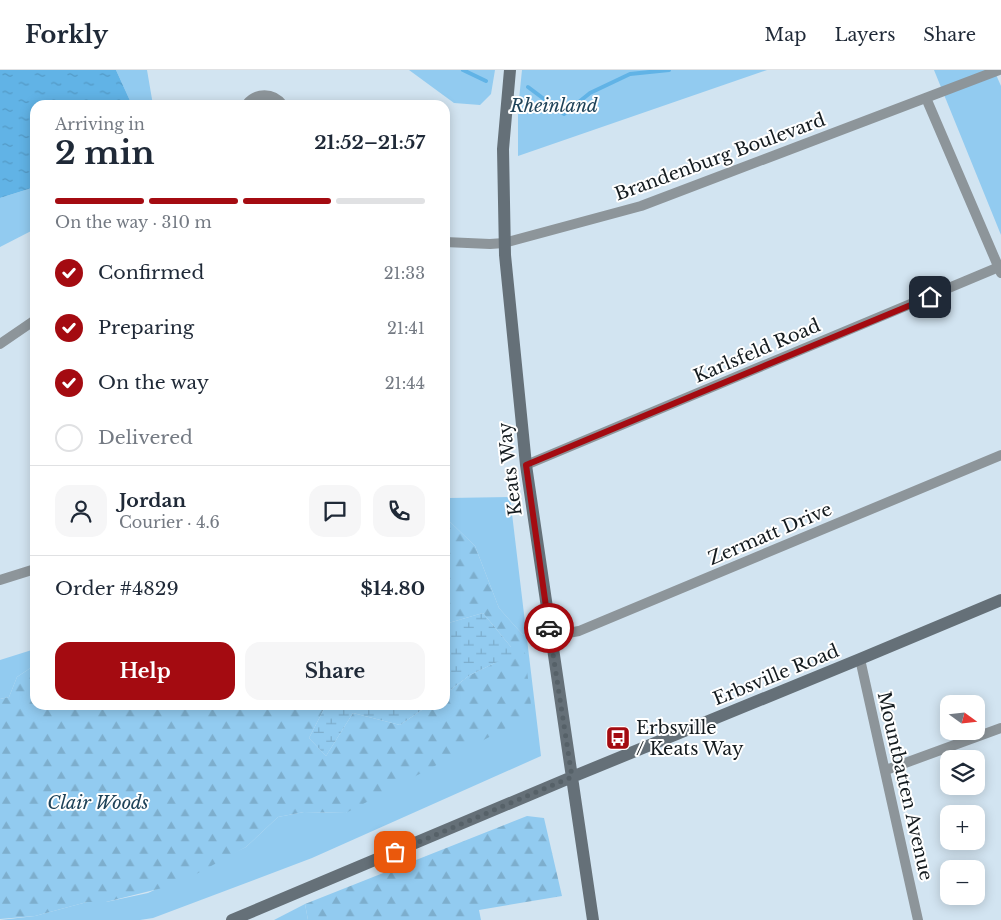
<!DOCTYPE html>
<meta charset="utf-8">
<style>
body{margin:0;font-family:"Libre Baskerville",serif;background:#f6f6f7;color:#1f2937;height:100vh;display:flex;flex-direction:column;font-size:19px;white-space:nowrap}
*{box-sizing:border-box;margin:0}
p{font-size:16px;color:#747a83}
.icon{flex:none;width:28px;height:28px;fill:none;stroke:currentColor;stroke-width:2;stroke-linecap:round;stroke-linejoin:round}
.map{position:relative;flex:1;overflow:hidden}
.side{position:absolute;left:30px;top:30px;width:420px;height:610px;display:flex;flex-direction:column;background:#fff;border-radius:15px;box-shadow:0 2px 12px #0003}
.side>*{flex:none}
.needle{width:32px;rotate:105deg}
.fabs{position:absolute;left:940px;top:625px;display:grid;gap:10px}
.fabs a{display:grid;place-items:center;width:45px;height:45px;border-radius:10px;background:#fff;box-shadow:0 2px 12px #0003;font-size:25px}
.pin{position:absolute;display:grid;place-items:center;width:42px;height:42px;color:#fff;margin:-21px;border-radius:10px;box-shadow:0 2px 8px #0006}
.courier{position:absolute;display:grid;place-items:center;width:50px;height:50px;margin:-25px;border:4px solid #a40b11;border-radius:50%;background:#fff;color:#222;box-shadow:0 1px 6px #0007}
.summary em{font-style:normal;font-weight:700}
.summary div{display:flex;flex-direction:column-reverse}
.summary{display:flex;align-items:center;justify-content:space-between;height:85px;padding:0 25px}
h1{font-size:32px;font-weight:700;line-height:38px}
.bar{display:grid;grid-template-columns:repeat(4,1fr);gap:8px 5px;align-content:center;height:60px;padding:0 25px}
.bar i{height:6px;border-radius:4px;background:#e0e1e3}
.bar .on{background:#a40b11}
.bar p{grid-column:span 4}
.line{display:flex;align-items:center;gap:12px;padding:0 25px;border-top:1px solid #e0e1e3}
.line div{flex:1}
.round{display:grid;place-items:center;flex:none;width:52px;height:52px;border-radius:15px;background:#f6f6f7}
ol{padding:0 25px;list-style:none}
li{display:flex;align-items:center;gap:15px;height:55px}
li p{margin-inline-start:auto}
li .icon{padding:5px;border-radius:50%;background:#a40b11;color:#fff;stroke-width:4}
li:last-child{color:#747a83}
li i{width:28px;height:28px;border:2px solid #e0e1e3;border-radius:50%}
.cta{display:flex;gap:10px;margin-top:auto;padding:10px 25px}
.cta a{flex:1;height:58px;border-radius:15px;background:#a40b11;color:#fff;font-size:20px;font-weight:700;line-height:58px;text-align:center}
.cta a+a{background:#f6f6f7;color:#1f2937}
header{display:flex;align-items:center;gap:30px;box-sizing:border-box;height:70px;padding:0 25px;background:#fff;border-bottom:1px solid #e0e1e3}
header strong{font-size:24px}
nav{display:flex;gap:28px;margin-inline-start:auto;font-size:18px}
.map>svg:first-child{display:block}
.green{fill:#92cbf0}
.forest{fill:url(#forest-firs)}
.wetland{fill:url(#wetland-marsh)}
.water{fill:url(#water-ripples)}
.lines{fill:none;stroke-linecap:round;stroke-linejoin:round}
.stream{stroke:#61b3e6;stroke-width:4}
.street{stroke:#8d959a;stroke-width:10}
.secondary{stroke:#657078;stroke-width:12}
.done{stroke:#566168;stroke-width:5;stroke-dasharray:0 9}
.route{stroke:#a40b11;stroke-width:6}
.labels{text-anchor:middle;stroke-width:4;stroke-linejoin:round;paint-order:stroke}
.park-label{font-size:18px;font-style:italic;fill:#1f4359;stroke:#fff}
.street-label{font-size:18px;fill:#141b1f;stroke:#fff}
.poi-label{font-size:18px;fill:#141b1f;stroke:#fff;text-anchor:start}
</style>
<header>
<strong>Forkly</strong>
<nav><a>Map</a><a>Layers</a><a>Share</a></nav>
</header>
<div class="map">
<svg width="1001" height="850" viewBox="0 0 1001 850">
<defs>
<pattern id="forest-firs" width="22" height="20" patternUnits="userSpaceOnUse" patternTransform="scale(1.25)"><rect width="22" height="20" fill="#92cbf0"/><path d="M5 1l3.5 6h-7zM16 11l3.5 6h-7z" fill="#7daecd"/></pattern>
<pattern id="wetland-marsh" width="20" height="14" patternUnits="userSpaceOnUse" patternTransform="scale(1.25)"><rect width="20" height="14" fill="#92cbf0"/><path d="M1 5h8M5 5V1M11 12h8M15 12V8" fill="none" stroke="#7daecd"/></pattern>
<pattern id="water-ripples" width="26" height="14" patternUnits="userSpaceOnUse" patternTransform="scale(1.25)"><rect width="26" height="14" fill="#61b3e6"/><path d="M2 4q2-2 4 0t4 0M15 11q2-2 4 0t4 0" fill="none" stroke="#5399c5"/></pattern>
</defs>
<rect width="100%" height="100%" fill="#d2e4f1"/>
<!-- green -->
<path class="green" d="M116 0H147L153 35H132Z
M409 0H495L491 24 480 35 454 33Z
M522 0H767L518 86V39Z
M934 0H994L1001 16V165Z
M35 117V159L0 177V128Z
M445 399 449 428 510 427 541 686 312 788 153 848 140 850H0L35 846 87 832H106L148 823 246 777 278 747 304 742 346 743 523 565 499 538 475 476 445 447Z
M35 579V595L17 607 9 627 0 629V590Z
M305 834 308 850H274Z"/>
<!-- forest -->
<path class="forest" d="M445 447 475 476 499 538 523 565 531 635 512 655 346 743 304 742 278 747 246 777 178 814 106 832H87L35 846 0 849V629L9 627 17 607 35 595V635H326L309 668 326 686 353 643 400 655 429 635H445V624L470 605 516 583 483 543 445 554Z
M527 746 544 748 562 826 479 840 481 850H308L305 834Z"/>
<!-- wetland -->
<path class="wetland" d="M483 543 516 583 470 605 445 624V554Z
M326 635H429L400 655 353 643 326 686 309 668Z"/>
<!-- water -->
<path class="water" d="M0 0H116L132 35H35V117L0 128Z"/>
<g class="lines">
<!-- stream -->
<path class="stream" d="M463 0 486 11
M528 17 564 44 590 23 630 4 669 0"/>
<!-- street -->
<path class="street" d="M926 28 1001 203
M246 35C256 22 273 22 283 35
M445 172 490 174 504 173 641 136 999 0
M0 274 35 250
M526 395 1001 196
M0 510 35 499
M551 566 579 561 1001 385
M860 589 918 850
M886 700 1001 658"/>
<!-- secondary -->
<path class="secondary" d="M510 0 503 79 505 185 526 395 593 850
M232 850 572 707 860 589 1001 530"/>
</g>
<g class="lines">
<!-- done -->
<path class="done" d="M395 782 572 707 549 558"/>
<!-- route -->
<path class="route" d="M549 558 526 395 930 227"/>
</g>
<!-- icons -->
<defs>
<symbol id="bus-square" viewBox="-11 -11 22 22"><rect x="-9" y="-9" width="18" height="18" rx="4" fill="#a40b11" stroke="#fff"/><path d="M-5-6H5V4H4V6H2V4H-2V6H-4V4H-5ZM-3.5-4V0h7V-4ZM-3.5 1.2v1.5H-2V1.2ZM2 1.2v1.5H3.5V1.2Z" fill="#fff"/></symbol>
</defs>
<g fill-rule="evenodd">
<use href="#bus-square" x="604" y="654" width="28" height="28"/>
</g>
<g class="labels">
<!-- park labels -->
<g class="park-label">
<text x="554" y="42">Rheinland</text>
<text x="98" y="739">Clair Woods</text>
</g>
<!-- street labels -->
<g class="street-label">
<text transform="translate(720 87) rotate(-20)" y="6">Brandenburg Boulevard</text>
<text transform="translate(757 281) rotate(-23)" y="6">Karlsfeld Road</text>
<text transform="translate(510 399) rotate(-97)" y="6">Keats Way</text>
<text transform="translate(770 464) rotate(-23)" y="6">Zermatt Drive</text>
<text transform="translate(776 605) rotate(-22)" y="6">Erbsville Road</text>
<text transform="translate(905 716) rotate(77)" y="6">Mountbatten Avenue</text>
</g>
<!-- poi labels -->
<g class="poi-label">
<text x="636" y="664">Erbsville<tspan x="636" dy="21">/ Keats Way</tspan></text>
</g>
</g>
</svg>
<div class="fabs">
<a><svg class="needle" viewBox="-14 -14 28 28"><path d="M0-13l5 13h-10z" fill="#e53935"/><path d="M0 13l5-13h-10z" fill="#747a83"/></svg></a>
<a><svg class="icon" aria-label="layers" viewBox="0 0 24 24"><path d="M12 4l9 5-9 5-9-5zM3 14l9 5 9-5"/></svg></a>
<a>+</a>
<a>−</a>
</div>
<div class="pin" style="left:395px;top:782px;background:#ea580c"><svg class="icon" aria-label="bag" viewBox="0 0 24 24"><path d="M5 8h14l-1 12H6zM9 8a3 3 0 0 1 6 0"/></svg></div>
<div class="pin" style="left:930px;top:227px;background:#1f2937"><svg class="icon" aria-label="home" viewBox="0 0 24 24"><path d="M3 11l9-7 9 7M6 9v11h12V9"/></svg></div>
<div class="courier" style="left:549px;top:558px"><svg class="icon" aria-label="car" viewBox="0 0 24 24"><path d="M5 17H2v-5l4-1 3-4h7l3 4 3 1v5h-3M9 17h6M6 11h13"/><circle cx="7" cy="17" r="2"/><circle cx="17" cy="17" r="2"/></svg></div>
<section class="side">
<div class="summary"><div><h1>2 min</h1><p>Arriving in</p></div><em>21:52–21:57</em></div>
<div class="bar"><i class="on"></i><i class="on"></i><i class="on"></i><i></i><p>On the way · 310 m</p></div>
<ol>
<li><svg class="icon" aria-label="check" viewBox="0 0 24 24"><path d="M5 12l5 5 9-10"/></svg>Confirmed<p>21:33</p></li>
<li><svg class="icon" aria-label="check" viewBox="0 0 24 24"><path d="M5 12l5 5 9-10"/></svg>Preparing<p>21:41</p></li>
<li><svg class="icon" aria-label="check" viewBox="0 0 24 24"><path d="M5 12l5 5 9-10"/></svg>On the way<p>21:44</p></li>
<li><i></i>Delivered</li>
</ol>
<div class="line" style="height:90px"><a class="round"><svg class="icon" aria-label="person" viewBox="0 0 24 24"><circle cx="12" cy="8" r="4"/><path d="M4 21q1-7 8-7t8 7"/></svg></a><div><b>Jordan</b><p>Courier · 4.6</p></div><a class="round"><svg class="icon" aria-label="chat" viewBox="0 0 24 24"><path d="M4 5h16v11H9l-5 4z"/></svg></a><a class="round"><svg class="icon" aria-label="phone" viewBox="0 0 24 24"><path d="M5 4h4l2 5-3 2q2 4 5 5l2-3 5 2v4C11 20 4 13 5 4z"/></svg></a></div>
<div class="line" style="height:65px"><div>Order #4829</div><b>$14.80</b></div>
<div class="cta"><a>Help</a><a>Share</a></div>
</section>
</div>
